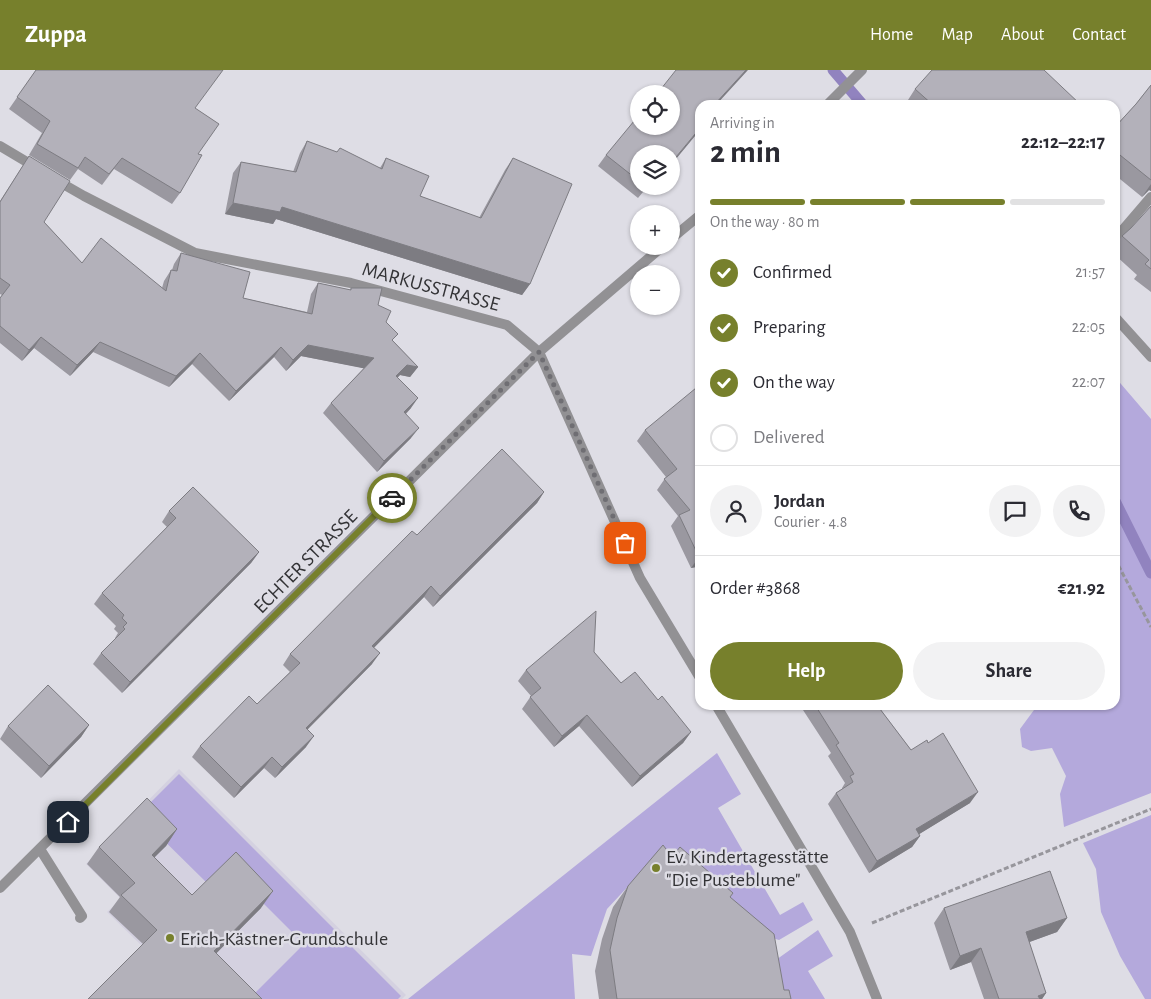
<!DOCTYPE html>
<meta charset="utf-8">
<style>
body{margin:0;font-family:"Alegreya Sans",sans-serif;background:#f2f2f3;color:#2b2b33;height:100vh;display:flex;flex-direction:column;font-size:19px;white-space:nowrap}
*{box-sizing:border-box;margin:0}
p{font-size:16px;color:#7c7c81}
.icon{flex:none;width:28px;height:28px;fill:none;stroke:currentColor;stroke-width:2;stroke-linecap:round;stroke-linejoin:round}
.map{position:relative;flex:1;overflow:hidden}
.panel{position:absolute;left:695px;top:30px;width:425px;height:610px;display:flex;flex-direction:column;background:#fff;border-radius:15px;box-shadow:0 1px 4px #0004}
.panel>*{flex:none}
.controls{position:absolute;left:630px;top:15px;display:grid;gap:10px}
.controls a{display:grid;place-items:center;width:50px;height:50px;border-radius:50%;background:#fff;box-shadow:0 1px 4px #0004;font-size:25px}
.pin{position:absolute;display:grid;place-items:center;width:42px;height:42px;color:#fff;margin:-21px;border-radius:10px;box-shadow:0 2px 8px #0006}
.courier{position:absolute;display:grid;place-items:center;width:50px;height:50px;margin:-25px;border:4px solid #77802c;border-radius:50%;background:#fff;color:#222;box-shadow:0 1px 6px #0007}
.head em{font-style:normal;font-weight:700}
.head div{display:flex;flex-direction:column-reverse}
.head{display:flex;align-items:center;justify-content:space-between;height:85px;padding:0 15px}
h1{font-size:32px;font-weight:700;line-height:38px}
.bar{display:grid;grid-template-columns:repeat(4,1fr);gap:8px 5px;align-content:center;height:60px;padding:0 15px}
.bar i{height:6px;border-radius:4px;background:#e1e1e2}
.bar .selected{background:#77802c}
.bar p{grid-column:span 4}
.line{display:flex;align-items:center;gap:12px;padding:0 15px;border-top:1px solid #e1e1e2}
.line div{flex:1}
.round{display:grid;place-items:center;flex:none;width:52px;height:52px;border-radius:26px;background:#f2f2f3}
ol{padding:0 15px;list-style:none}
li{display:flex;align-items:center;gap:15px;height:55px}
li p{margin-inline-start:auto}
li .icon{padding:5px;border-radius:50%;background:#77802c;color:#fff;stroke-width:4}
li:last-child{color:#7c7c81}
li i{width:28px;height:28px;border:2px solid #e1e1e2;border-radius:50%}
.primary-button{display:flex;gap:10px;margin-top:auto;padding:10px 15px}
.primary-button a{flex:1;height:58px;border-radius:30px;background:#77802c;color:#fff;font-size:20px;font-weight:700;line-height:58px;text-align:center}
.primary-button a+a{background:#f2f2f3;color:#2b2b33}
header{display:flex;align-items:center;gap:30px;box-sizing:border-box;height:70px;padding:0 25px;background:#77802c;color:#fff}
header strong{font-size:24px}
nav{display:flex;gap:28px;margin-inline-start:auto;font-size:18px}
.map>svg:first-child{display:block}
.built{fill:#d4d1e0}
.green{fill:#b4a9dc}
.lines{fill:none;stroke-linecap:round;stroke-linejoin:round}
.stream{stroke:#9183bf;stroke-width:11}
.path{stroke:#97969c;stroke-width:3;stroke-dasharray:5 2.5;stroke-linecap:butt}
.service{stroke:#929194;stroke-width:10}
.minor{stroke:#929194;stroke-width:10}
.wall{fill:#9a98a0}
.shaded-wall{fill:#7d7c82}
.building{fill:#b3b1ba;stroke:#7d7c82}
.done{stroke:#6f6e73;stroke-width:5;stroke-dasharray:0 9}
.route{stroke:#77802c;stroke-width:6}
.poi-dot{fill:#77802c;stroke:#dedde5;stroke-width:2}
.labels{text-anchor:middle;stroke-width:5;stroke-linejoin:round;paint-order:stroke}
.street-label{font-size:20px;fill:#333336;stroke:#dedde5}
.poi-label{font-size:20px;fill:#333336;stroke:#dedde5;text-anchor:start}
</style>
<header>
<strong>Zuppa</strong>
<nav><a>Home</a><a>Map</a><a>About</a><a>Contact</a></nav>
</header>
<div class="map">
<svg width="1151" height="929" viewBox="0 0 1151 929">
<rect width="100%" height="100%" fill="#dedde5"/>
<!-- built -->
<path class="built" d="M179 699 406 925 402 929H89L142 876 107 842 121 829 86 794Z"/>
<!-- green -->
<path class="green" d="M1115 307 1151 349V723L1064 757 1060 724 1066 706 1052 678 1031 681 1022 677 1020 659 1034 640 1036 635H1115Z
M717 683 741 724 718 738 780 845 803 832 813 850 779 870 728 854 648 795 607 839 591 886 572 884 575 929H408Z
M179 704 401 926 398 929H255L252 926 304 874 225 795 206 812 138 745Z
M1151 745V929H1145L1120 886 1101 842 1096 799 1083 773Z
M818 860 833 886 808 901 825 929H774L766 897Z"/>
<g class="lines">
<!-- stream -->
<path class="stream" d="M833 0 863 35
M1115 431 1151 503"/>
<!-- path -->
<path class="path" d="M1115 489 1151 557
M872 853 1151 739"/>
<!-- service -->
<path class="service" d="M1115 169 1151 127
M1115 247 1151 287
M40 779 82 846 80 848"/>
<!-- minor -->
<path class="minor" d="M827 35 862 0
M0 76 37 98
M56 110 84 126 195 183 351 213 507 255 539 282 640 508 700 608
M671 169 700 145
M716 635 850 862 877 929
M0 818 539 282 663 176"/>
</g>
<!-- wall -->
<path class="wall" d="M36 0 195 38 198 84 180 123 172 134 114 99 102 115 78 99 70 110 29 85 42 63 9 39Z
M1151 15V121L1149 120 1142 127 1115 105V57L1136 34Z
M915 19 1081 35H913L908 30Z
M700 35 639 84V116H648L638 128 598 96 606 85Z
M307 71 380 98 386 88 420 126 479 148 505 100 513 88 530 214 522 225 276 149 273 154 225 144 233 103 241 92 293 102 300 83Z
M29 86 44 152 82 193 162 218 164 211 171 200H172L174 194 181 183 243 228 307 242 311 224 318 213 350 220 351 218 378 235 386 252 393 271 418 297 410 307 400 305 397 308 411 338 406 344 411 368 377 402 323 343 331 333 364 298 301 286 286 301 274 287 229 331 192 294 169 317 93 282 70 306 34 278 22 291 0 273V228L2 225 0 224V131Z
M1151 136V222L1134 209 1137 205 1115 185V176L1122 166 1131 158Z
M700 323V505L696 497 691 498 671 456 678 446 657 420 666 407 637 371 645 360Z
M544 422 537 433 433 537 424 527 374 577 372 594 307 660 306 677 275 708 264 698 234 728 192 687 200 676 257 634 290 602 283 595 290 584 417 465Z
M169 441 259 482 251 493 122 623 93 594 101 583 116 568H115L118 563 114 559 116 556 94 534 102 523 167 457 162 452Z
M594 582 621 613 658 630 691 662 683 673 632 717 579 656 554 677 522 639 531 626 518 611 526 600Z
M806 635H886L880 639 911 680 970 733 919 764 920 766 912 777 869 803 828 734 836 723 842 719V718L845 713 828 686 831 683 803 640Z
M89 655 81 667 41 708 0 669 8 656Z
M177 759 166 776 154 787 192 825 261 838 216 883 143 874 109 842 120 827 87 794 99 777Z
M672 787 730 827 784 920 791 929H599L595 901 602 869 613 837 628 816Z
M944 838 1067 848 1057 862 1029 872 1046 923 1042 929H984L971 892 950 900 934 853Z"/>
<!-- shaded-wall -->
<path class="shaded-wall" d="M746 0H748L716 35H714Z
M700 58V60L671 95V93Z
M1151 114V121L1149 120 1142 127Z
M233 133 282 137 530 214 522 225 276 149 273 154 225 144Z
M41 267 34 278 22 291 29 280Z
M100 272 93 282 70 306 77 295Z
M308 275 374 288 367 299 301 286 286 301 293 290Z
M281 277 274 287 229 331 236 321Z
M200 283 192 294 169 317 176 306Z
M407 295 418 297 410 307 400 305 388 317 396 306Z
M418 328 411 338 397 352 404 342Z
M419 358 411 368 377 402 384 391Z
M544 422 537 433 433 537 440 526Z
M259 482 251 493 122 623 130 612Z
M699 487H700V490L696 497 691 498Z
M431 516 424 527 365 587 372 576Z
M380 583 372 594 298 669 306 658Z
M877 635H886L869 646Z
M587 645 579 656 554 677 562 666Z
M89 655 81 667 41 708 49 696Z
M691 662 683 673 632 717 640 706Z
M314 666 306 677 275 708 282 697Z
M272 687 264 698 234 728 241 717Z
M978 722 970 733 908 771 916 759Z
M177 759 166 776 140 802 152 785Z
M920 766 912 777 869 803 877 791Z
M273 821 261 838 202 898 214 881Z
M1067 848 1057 862 1016 877 1026 862Z
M981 878 971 892 950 900 960 886Z
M1046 923 1042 929H1036L1038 926Z"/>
<!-- building -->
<path class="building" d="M36 0H223L195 38 219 54 198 84 202 85 180 123 122 88 109 104 85 87 78 98 37 74 50 51 17 27Z
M676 0H746L714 35H700V58L671 93V84H639V111L606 85 639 45V56H671V24H657Z
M932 0H1044L1081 35H933L915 19Z
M1151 15V110L1115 81V57L1136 34Z
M307 71 337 82 340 78 382 99 386 88 429 106 420 126 481 148 513 88 572 114 530 214 282 137 280 142 233 133 241 92 296 102Z
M29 86 70 111 44 152 82 193 101 168 166 221 171 200 177 201 181 183 250 202 243 228 312 244 318 213 351 220V218H382L378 235 391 241 386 252 398 264 392 270 418 297 407 295 396 306 418 328 404 342 419 358 384 391 331 333 374 288 308 275 293 290 281 277 236 321 200 283 176 306 100 272 77 295 41 267 29 280 0 256V228L10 215 0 208V132Z
M1151 136V199L1145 194 1149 190 1122 166 1131 158Z
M696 318 700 323V487H699L679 445 690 440 664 409 677 399 645 360Z
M502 379 544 422 440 526 431 516 372 576 380 583 306 658 314 666 282 697 272 687 241 717 200 676 249 626 257 634 300 593 290 584 412 461 417 465Z
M193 417 259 482 130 612 101 583 125 559 123 557 127 553 122 548 124 545 102 523 176 448 169 441Z
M596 541 594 582 621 613 635 602 658 630 662 626 691 662 640 706 587 645 562 666 530 627 541 618 526 600Z
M48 615 89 655 49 696 8 656Z
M815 635H877L911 680 927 670 928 673 943 663 978 722 916 759 920 766 877 791 836 723 853 712 850 706 854 704 836 675 839 673Z
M147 728 177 759 152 785 192 825 236 782 273 821 214 881 262 929H88L157 860 121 825 135 813 99 777Z
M663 775 672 787 680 777 733 823 730 827 774 864 784 920H789L791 929H617L610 880 617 848 628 816Z
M1050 801 1067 848 1026 862 1046 923 1038 926 1040 929H999L981 878 960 886 944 838Z"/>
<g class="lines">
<!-- done -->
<path class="done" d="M392 428 539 282 625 473"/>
<!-- route -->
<path class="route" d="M68 752 392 428"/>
</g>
<!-- markers -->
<g class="poi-dot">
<circle cx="656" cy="798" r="5"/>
<circle cx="170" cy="868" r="5"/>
</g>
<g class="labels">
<!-- street labels -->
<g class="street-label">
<text transform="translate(431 216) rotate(15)" y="7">MARKUSSTRASSE</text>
<text transform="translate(305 491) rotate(-45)" y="7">ECHTER STRASSE</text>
</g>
<!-- poi labels -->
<g class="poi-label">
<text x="666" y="793">Ev. Kindertagesstätte<tspan x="666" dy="23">"Die Pusteblume"</tspan></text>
<text x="180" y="875">Erich-Kästner-Grundschule</text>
</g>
</g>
</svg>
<div class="controls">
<a><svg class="icon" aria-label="locate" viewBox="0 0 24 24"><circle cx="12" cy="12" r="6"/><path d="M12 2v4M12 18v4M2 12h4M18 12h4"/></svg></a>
<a><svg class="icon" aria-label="layers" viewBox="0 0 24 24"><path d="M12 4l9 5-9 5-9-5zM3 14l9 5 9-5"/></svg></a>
<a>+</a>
<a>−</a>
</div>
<div class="pin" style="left:625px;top:473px;background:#ea580c"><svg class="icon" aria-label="bag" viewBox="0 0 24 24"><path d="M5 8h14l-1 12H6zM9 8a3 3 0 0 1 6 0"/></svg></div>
<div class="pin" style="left:68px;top:752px;background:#1f2937"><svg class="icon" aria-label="home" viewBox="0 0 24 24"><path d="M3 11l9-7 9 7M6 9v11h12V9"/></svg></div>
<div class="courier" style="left:392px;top:428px"><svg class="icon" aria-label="car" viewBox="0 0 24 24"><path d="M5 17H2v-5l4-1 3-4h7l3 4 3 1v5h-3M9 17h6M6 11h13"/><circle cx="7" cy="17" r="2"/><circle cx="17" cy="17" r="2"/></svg></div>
<section class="panel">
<div class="head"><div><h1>2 min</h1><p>Arriving in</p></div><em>22:12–22:17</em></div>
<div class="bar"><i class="selected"></i><i class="selected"></i><i class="selected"></i><i></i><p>On the way · 80 m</p></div>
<ol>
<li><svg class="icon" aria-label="check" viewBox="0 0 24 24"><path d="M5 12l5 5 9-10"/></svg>Confirmed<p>21:57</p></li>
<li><svg class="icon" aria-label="check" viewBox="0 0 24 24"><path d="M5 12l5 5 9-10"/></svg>Preparing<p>22:05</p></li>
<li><svg class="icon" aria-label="check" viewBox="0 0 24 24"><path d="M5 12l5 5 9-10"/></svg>On the way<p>22:07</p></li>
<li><i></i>Delivered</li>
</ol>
<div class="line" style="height:90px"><a class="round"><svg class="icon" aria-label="person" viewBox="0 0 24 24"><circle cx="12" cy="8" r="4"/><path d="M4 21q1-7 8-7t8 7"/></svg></a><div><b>Jordan</b><p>Courier · 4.8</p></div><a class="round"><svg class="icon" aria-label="chat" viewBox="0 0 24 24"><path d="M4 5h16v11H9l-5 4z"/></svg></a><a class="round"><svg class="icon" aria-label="phone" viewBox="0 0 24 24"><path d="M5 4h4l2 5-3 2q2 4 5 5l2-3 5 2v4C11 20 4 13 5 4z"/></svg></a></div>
<div class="line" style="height:65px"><div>Order #3868</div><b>€21.92</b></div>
<div class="primary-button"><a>Help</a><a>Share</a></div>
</section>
</div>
